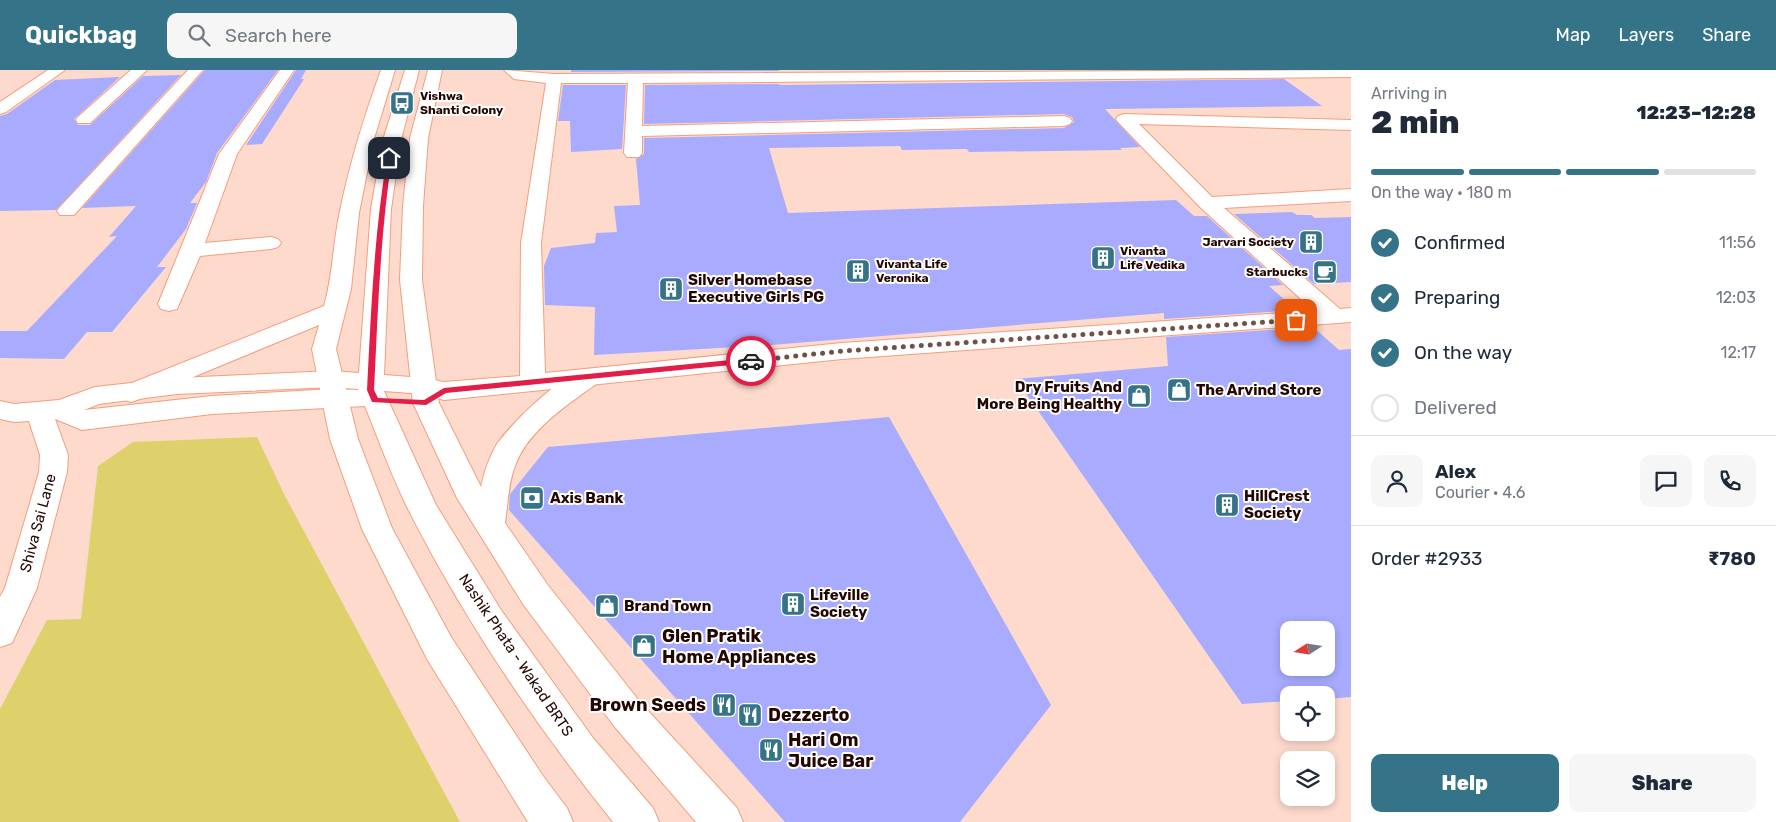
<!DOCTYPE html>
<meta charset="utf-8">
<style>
body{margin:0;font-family:Rubik,sans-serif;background:#f6f6f7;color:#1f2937;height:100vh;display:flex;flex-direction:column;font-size:19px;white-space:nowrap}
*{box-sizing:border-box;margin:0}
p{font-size:16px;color:#747a83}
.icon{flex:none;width:28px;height:28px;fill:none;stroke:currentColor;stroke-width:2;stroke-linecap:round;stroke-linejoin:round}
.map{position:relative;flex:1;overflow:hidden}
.details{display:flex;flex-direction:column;background:#fff;width:425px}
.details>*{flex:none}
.needle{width:32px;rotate:258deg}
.controls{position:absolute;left:1280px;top:551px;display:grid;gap:10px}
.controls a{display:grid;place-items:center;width:55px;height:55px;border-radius:10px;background:#fff;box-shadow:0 2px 8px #0003;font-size:25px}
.pin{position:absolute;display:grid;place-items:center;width:42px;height:42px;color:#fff;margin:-21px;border-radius:10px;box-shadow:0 2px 8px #0006}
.courier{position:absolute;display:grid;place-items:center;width:50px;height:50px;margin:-25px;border:4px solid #e11d48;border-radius:50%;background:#fff;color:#222;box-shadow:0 1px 6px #0007}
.headline em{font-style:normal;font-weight:800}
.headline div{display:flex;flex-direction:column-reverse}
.headline{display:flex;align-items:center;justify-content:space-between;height:85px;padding:0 20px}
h1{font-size:32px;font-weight:800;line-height:38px}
.bar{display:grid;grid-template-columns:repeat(4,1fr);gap:8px 5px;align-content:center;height:60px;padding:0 20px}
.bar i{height:6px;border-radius:4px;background:#e0e1e3}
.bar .on{background:#347388}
.bar p{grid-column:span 4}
.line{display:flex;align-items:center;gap:12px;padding:0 20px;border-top:1px solid #e0e1e3}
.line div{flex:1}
.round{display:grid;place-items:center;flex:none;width:52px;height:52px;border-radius:10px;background:#f6f6f7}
ol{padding:0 20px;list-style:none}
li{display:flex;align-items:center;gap:15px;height:55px}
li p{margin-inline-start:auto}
li .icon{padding:5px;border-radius:50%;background:#347388;color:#fff;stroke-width:4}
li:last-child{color:#747a83}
li i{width:28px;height:28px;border:2px solid #e0e1e3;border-radius:50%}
.cta{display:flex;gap:10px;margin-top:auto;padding:10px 20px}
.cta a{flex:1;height:58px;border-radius:10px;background:#347388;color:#fff;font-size:20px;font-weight:800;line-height:58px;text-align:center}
.cta a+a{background:#f6f6f7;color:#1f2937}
header{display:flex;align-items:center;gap:30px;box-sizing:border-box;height:70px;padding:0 25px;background:#347388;color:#fff}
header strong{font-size:24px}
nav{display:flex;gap:28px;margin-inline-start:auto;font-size:18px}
.search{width:350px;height:45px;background:#f6f6f7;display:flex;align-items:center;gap:12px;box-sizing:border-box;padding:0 18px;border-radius:10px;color:#747a83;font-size:19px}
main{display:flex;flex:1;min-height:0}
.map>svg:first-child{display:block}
.green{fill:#ded16b}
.building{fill:#a8abfe;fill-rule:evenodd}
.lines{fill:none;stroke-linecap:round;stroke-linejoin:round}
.minor-casing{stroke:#f29e7e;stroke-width:2}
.major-casing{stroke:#f29e7e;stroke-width:2}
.minor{fill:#fff;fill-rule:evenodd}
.major{fill:#fff;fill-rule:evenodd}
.route{fill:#e11d48}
.done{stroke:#705047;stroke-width:5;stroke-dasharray:0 9}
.labels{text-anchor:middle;stroke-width:4;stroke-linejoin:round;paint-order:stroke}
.far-poi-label{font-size:12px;font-weight:bold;fill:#240600;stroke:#fff;text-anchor:start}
.poi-label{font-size:15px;font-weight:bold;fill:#240600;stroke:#fff;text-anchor:start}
.street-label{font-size:15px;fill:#240600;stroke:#fff}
.near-poi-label{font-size:18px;font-weight:bold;fill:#240600;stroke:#fff;text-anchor:start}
</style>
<header>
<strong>Quickbag</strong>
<div class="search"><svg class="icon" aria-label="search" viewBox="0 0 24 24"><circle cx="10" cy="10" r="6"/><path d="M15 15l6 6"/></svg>Search here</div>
<nav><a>Map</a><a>Layers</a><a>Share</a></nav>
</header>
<main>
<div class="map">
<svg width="1351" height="752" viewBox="0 0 1351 752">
<rect width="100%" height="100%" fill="#fddacc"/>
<!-- green -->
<path class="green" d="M257 367 284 424 460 752H0V639L47 550 81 549 98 396 133 372Z"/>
<!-- building -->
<path class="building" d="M205 0H278L217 83 206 112 190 133H197L186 159 157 197H166L112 262H87L64 289 0 288V261H27L117 166 109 167 136 136 82 138Z
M296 0H306L301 9H304L262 74 246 75Z
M571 0H779V1L571 2Z
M181 5 56 140 0 141V46L7 44 55 10 120 7 74 49 78 55H90L143 6Z
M1284 9 1322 36 1105 39 1140 77 1120 78 1122 80 969 82 967 79 902 80 900 76 769 78 788 143 1176 130 1194 146H1207L1283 215 1269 216 1296 240 1164 249V243L771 275 594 285 595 237 545 235 544 196 551 178 595 173 596 163 617 162 614 136 640 135 636 89 644 84V68L1064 58 1074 52 1072 47 1064 44 644 54 645 15 779 14V15Z
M563 15H626L622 79 571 82 570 51H558Z
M1292 142 1297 145H1311L1315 148 1351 147V212L1314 214 1234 144Z
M1313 257 1339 280 1351 279V627L1326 629V625H1289V631L1242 634 1016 309 1168 296 1166 267ZM1289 560H1326V598H1289Z
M889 347 1051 635 960 752H785L509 440 510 424 548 377Z"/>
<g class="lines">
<defs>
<path id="minor" d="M48 0H65L6 42 0 44V32Z
M131 0H147L90 53H78L76 50 78 47Z
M188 0H203L74 145H60L57 141 60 137Z
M280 0H294L237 84 205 173 271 167 278 169 281 173 278 177 271 179 200 186 177 239 169 241 161 239 158 234 219 84Z
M405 0H419L401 70 391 139 384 305 424 308 444 312 520 306 521 173 546 13 514 9 504 0 554 4 1351 0V7L643 13 642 56 1064 46 1070 48 1072 51 1070 54 1064 56 642 66V83L639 87H627L624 83 628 13H561L541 173 545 303 842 273 1314 241 1200 137 1118 52 1116 49 1118 46 1124 44 1351 50V60L1139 54 1212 127 1351 119V131L1224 138 1340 239 1351 238V252L842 289 444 330 424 324 384 321 436 435 501 540 593 668 653 738 659 752H613C536 656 465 551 409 441 392 407 379 371 365 336L212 344 82 360 55 349 68 385 67 402 37 518 12 573 0 577V527L5 518 39 402 40 385 29 351 14 352 0 349V331L14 334 59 330 95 317 177 308 332 301 359 303 371 139 383 70ZM332 317 358 319V320L335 319 212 326 84 340 99 334 177 324Z"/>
<path id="major" d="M381 0H395L373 72 359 143 351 219 336 279 358 369 392 458 451 567 543 706 567 738 573 752H528L427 589 362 459 330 369 312 279 319 255 140 329 131 332 122 329 118 323 122 317 324 236C333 205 333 172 340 141 350 92 364 47 381 0Z
M428 0H442L428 68 423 136 422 210 439 333 481 417C484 402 489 388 497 374 511 354 561 304 585 300 589 300 592 301 596 302L600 308 596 314C566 336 528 360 515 396 508 414 508 434 505 453L547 514 640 632 737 738 743 752H696L614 656 523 534 457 428 413 333 400 210 403 136 410 68Z"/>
</defs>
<!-- minor casing -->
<use href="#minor" class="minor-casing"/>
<!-- major casing -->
<use href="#major" class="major-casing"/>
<!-- minor -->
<use href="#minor" class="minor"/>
<!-- major -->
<use href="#major" class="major"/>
</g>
<!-- route -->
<path class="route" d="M389 86 392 88C380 165 378 242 374 320L378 328 424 330 444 318 751 288 754 291 751 293 446 323 426 335 372 332 367 320C371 242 374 164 387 88Z"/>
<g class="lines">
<!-- done -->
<path class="done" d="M751 291 842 281 1296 250"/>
</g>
<!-- icons -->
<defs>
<symbol id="bus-square" viewBox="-11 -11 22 22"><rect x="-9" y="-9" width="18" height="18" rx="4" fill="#347388" stroke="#fff"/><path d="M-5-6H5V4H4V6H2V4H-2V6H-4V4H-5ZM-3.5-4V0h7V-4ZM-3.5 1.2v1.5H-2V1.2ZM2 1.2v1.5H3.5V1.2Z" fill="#fff"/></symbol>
<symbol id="building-square" viewBox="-11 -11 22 22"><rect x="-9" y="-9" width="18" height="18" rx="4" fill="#347388" stroke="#fff"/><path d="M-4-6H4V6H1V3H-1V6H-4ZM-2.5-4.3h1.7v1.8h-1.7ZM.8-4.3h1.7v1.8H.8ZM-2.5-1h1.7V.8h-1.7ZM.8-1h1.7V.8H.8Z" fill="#fff"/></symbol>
<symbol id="cafe-square" viewBox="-11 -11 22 22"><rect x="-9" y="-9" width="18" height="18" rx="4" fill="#347388" stroke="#fff"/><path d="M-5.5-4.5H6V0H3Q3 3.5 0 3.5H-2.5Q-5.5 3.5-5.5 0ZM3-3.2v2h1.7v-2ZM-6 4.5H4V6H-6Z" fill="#fff"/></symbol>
<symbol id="shop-square" viewBox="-11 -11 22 22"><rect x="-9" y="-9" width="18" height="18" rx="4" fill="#347388" stroke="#fff"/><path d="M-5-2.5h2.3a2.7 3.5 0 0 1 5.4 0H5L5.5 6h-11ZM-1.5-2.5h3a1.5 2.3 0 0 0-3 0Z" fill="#fff"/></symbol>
<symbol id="bank-square" viewBox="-11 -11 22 22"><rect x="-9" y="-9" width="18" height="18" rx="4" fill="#347388" stroke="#fff"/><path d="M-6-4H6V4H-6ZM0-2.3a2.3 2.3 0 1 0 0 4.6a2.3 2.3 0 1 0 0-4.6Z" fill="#fff"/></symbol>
<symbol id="restaurant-square" viewBox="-11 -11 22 22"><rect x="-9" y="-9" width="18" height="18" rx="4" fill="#347388" stroke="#fff"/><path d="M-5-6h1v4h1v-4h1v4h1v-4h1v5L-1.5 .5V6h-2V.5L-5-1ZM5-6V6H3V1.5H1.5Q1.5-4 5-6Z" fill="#fff"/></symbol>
</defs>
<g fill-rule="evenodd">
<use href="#bus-square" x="388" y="19" width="28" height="28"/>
<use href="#building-square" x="1297" y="158" width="28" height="28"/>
<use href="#building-square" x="1089" y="174" width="28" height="28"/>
<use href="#building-square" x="844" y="187" width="28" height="28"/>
<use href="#cafe-square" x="1311" y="188" width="28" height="28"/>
<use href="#building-square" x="657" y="205" width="28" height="28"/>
<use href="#shop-square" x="1165" y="306" width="28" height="28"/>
<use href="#shop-square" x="1125" y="312" width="28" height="28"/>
<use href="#bank-square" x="518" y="414" width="28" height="28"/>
<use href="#building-square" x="1213" y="421" width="28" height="28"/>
<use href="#building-square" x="779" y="520" width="28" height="28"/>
<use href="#shop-square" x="593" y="522" width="28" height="28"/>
<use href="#shop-square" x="630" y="562" width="28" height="28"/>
<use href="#restaurant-square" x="710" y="621" width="28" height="28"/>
<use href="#restaurant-square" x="736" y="631" width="28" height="28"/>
<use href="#restaurant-square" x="757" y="666" width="28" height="28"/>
</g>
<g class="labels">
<!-- far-poi labels -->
<g class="far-poi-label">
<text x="420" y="30">Vishwa<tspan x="420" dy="14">Shanti Colony</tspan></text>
<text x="1294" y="176" text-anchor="end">Jarvari Society</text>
<text x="1120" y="185">Vivanta<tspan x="1120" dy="14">Life Vedika</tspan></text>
<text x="876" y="198">Vivanta Life<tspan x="876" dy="14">Veronika</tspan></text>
<text x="1308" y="206" text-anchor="end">Starbucks</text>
</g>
<!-- poi labels -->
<g class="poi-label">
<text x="688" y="215">Silver Homebase<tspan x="688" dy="17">Executive Girls PG</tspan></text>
<text x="1122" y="322" text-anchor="end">Dry Fruits And<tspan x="1122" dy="17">More Being Healthy</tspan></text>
<text x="1196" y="325">The Arvind Store</text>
<text x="1244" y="431">HillCrest<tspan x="1244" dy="17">Society</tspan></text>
<text x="550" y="433">Axis Bank</text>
<text x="810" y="530">Lifeville<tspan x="810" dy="17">Society</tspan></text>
<text x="624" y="541">Brand Town</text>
</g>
<!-- street labels -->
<g class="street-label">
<text transform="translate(38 453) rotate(-75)" y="5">Shiva Sai Lane</text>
<text transform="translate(516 585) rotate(56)" y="5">Nashik Phata - Wakad BRTS</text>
</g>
<!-- near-poi labels -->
<g class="near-poi-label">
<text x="662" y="572">Glen Pratik<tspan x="662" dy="21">Home Appliances</tspan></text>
<text x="706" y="641" text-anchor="end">Brown Seeds</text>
<text x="768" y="651">Dezzerto</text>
<text x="788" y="676">Hari Om<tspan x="788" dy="21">Juice Bar</tspan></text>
</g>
</g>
</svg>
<div class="controls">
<a><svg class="needle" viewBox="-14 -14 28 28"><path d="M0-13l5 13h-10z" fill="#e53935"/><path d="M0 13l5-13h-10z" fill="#747a83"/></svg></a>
<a><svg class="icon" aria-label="locate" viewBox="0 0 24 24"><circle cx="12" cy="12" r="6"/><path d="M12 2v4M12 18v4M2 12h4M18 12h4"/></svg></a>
<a><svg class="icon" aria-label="layers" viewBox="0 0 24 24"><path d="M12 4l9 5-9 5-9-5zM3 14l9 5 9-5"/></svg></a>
</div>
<div class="pin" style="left:1296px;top:250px;background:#ea580c"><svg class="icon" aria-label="bag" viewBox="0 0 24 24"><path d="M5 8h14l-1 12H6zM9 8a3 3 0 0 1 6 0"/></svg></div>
<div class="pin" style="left:389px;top:88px;background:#1f2937"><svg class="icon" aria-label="home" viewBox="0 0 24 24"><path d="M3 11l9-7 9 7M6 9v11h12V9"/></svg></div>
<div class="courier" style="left:751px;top:291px"><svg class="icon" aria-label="car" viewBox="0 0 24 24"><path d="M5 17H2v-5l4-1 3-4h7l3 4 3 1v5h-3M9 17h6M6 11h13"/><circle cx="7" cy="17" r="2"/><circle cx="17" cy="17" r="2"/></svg></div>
</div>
<section class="details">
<div class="headline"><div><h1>2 min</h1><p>Arriving in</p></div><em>12:23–12:28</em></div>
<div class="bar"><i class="on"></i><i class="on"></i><i class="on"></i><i></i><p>On the way · 180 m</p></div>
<ol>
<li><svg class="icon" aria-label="check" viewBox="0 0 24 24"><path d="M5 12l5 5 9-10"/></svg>Confirmed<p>11:56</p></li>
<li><svg class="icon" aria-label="check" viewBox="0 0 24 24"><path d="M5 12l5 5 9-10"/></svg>Preparing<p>12:03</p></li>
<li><svg class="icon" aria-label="check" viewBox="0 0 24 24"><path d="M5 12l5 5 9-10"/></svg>On the way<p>12:17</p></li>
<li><i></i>Delivered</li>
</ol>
<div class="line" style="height:90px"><a class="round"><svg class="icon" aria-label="person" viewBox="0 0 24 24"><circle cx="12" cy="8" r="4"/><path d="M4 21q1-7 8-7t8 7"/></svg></a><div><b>Alex</b><p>Courier · 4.6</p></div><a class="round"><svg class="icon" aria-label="chat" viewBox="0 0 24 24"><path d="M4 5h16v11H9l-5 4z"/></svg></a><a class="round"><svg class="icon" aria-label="phone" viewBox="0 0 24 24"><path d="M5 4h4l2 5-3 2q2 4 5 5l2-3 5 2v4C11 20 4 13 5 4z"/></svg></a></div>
<div class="line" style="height:65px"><div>Order #2933</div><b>₹780</b></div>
<div class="cta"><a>Help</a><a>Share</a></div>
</section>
</main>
